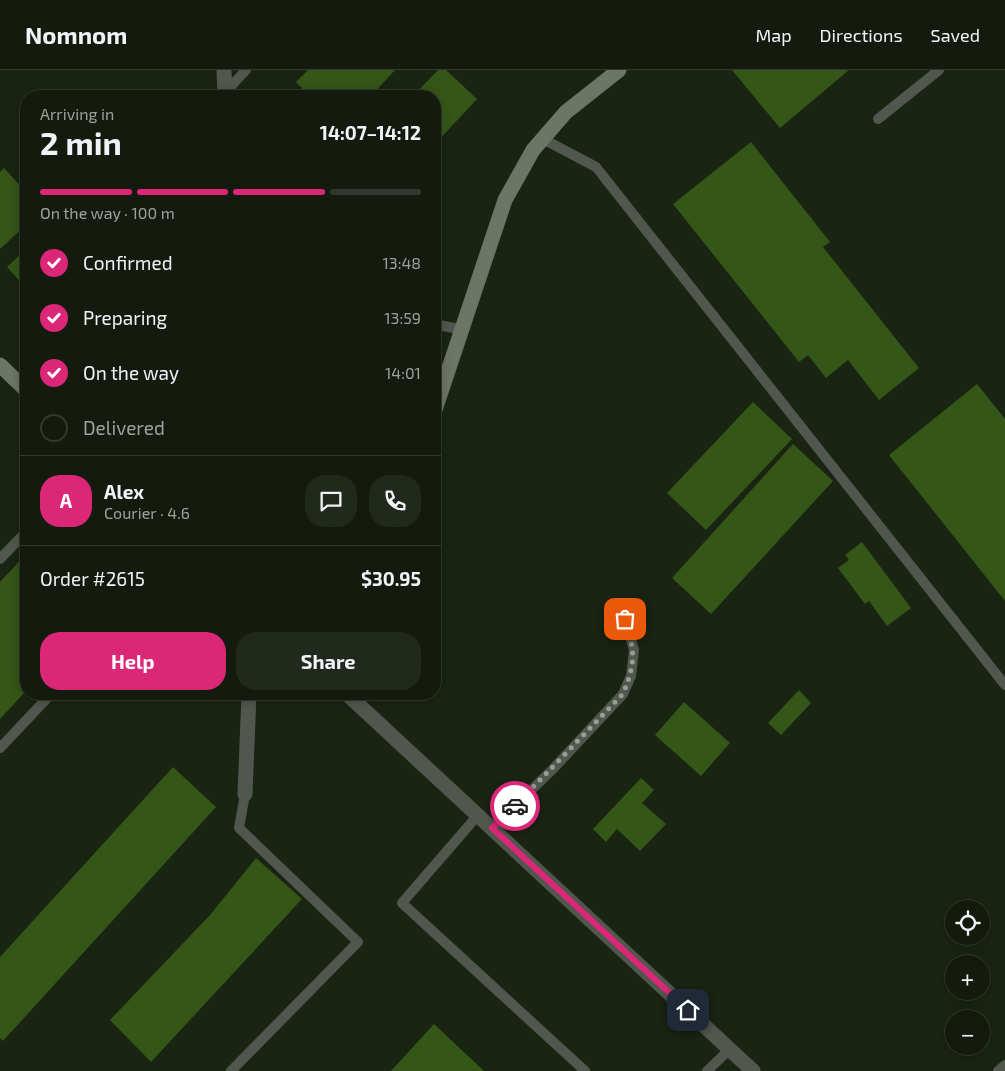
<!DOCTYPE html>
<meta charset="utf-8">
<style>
body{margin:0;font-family:"Exo 2",sans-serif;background:#21281c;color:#f1f3f6;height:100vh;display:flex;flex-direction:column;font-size:19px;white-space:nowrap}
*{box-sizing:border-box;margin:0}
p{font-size:16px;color:#9da19e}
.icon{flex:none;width:28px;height:28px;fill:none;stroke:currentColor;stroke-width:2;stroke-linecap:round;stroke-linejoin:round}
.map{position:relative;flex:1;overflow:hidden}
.panel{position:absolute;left:20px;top:20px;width:421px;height:610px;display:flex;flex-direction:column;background:#141b0e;border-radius:20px;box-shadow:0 2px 12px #0003,0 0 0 1px #33392e}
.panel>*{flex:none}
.fabs{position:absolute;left:945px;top:830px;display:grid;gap:10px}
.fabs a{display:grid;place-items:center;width:45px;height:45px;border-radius:50%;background:#141b0e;box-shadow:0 2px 12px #0003,0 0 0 1px #33392e;font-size:25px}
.pin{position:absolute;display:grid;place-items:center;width:42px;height:42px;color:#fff;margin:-21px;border-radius:10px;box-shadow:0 2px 8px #0006}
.courier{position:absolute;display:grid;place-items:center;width:50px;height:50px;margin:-25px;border:4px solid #db2777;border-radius:50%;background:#fff;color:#222;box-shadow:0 1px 6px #0007}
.headline em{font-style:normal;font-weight:700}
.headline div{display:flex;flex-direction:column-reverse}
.headline{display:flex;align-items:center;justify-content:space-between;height:85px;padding:0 20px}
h1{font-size:32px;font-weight:700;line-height:38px}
.bar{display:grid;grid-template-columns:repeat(4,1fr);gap:8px 5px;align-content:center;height:60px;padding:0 20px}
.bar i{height:6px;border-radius:4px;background:#33392e}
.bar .active{background:#db2777}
.bar p{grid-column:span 4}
.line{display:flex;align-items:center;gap:12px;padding:0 20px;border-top:1px solid #33392e}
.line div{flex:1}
.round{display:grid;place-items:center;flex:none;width:52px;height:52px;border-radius:20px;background:#21281c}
ol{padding:0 20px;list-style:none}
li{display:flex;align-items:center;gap:15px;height:55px}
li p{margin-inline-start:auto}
li .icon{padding:5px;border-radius:50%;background:#db2777;color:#fff;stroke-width:4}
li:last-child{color:#9da19e}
li i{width:28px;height:28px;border:2px solid #33392e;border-radius:50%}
.action{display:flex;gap:10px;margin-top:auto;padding:10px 20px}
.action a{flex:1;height:58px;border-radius:20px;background:#db2777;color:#fff;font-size:20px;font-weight:700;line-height:58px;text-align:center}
.action a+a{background:#21281c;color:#f1f3f6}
header{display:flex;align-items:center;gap:30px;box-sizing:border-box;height:70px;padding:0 25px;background:#141b0e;border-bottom:1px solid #33392e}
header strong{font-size:24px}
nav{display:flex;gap:28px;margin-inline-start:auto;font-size:18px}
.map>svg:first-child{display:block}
.building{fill:#345617}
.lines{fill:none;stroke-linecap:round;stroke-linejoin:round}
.lane{stroke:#51574e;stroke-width:10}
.street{stroke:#51574e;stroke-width:15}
.secondary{stroke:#6c7567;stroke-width:15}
.done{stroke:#979f92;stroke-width:5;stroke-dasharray:0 9}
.route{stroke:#db2777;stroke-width:6}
</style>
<header>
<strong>Nomnom</strong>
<nav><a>Map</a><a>Directions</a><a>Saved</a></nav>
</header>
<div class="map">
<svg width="1005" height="1001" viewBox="0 0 1005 1001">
<rect width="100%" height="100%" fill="#1a2413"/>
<!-- building -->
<path class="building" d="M308 0H395L371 26H294L302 18 296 12Z
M438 0H446L477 29 435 74V26H413Z
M732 0H849L780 58Z
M751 72 830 172 823 177 919 298 879 330 848 290 826 308 808 285 799 292 673 134Z
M4 98 26 122V155L0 179V102Z
M26 179V218L7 197Z
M977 314 1005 349V531L889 385Z
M753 332 792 369 706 460 667 423Z
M793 374 833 411 711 544 672 508Z
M862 472 911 538 887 556 869 531 865 534 838 498 849 490 845 485Z
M26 484V621L0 649V512Z
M799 620 811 633 781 665 768 653Z
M684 632 730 673 701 706 655 665Z
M173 697 216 737 3 971 0 968V887Z
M641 708 654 720 642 733 666 754 640 781 617 759 606 772 593 759Z
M256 788 302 829 151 992 110 950 210 845Z
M434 954 484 1001H391Z"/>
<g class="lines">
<!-- lane -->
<path class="lane" d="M225 23 246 0
M878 49 939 0
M543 69 596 97 1005 615
M435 268 439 255 463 260
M0 489 26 462
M0 678 51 624
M478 745 402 833 585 1001
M492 758 553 699 623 624 631 606 634 580 625 549
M231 1001 358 872 239 758 245 724
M707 1001 730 979
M998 1001 1005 995"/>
<!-- street -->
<path class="street" d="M224 0 225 26
M347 624 753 1001
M245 724 249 624"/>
<!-- secondary -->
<path class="secondary" d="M0 295 26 320
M435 340 505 130 533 80 566 42 619 0"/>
</g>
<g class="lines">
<!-- done -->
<path class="done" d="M515 736 623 624C636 592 635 582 625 549"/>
<!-- route -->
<path class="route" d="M515 736 492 758 688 940"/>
</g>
</svg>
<div class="fabs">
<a><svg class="icon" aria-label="locate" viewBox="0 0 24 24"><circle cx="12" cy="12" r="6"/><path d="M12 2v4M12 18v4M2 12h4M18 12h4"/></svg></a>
<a>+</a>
<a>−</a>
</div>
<div class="pin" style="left:625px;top:549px;background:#ea580c"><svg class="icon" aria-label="bag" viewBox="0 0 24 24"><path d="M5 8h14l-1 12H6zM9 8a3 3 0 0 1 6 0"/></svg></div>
<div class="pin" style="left:688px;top:940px;background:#1f2937"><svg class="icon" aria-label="home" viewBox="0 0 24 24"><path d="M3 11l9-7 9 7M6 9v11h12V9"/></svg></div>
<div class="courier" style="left:515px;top:736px"><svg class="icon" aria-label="car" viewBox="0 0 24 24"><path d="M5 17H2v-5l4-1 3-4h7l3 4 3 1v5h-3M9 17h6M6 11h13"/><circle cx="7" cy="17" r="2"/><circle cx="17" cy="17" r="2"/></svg></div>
<section class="panel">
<div class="headline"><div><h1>2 min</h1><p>Arriving in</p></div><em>14:07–14:12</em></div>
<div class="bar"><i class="active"></i><i class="active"></i><i class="active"></i><i></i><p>On the way · 100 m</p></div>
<ol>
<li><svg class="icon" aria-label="check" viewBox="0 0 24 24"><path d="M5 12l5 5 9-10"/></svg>Confirmed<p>13:48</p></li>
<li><svg class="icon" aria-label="check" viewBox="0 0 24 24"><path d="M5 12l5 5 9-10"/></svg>Preparing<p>13:59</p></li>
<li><svg class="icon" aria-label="check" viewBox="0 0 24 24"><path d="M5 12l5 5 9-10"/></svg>On the way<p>14:01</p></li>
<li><i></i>Delivered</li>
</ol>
<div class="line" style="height:90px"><b class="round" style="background:#db2777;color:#fff">A</b><div><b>Alex</b><p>Courier · 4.6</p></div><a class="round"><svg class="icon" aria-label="chat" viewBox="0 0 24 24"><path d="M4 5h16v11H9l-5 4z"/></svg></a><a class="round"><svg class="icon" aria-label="phone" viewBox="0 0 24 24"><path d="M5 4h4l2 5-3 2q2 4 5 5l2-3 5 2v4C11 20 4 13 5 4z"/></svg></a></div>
<div class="line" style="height:65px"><div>Order #2615</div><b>$30.95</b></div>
<div class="action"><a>Help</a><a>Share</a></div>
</section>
</div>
